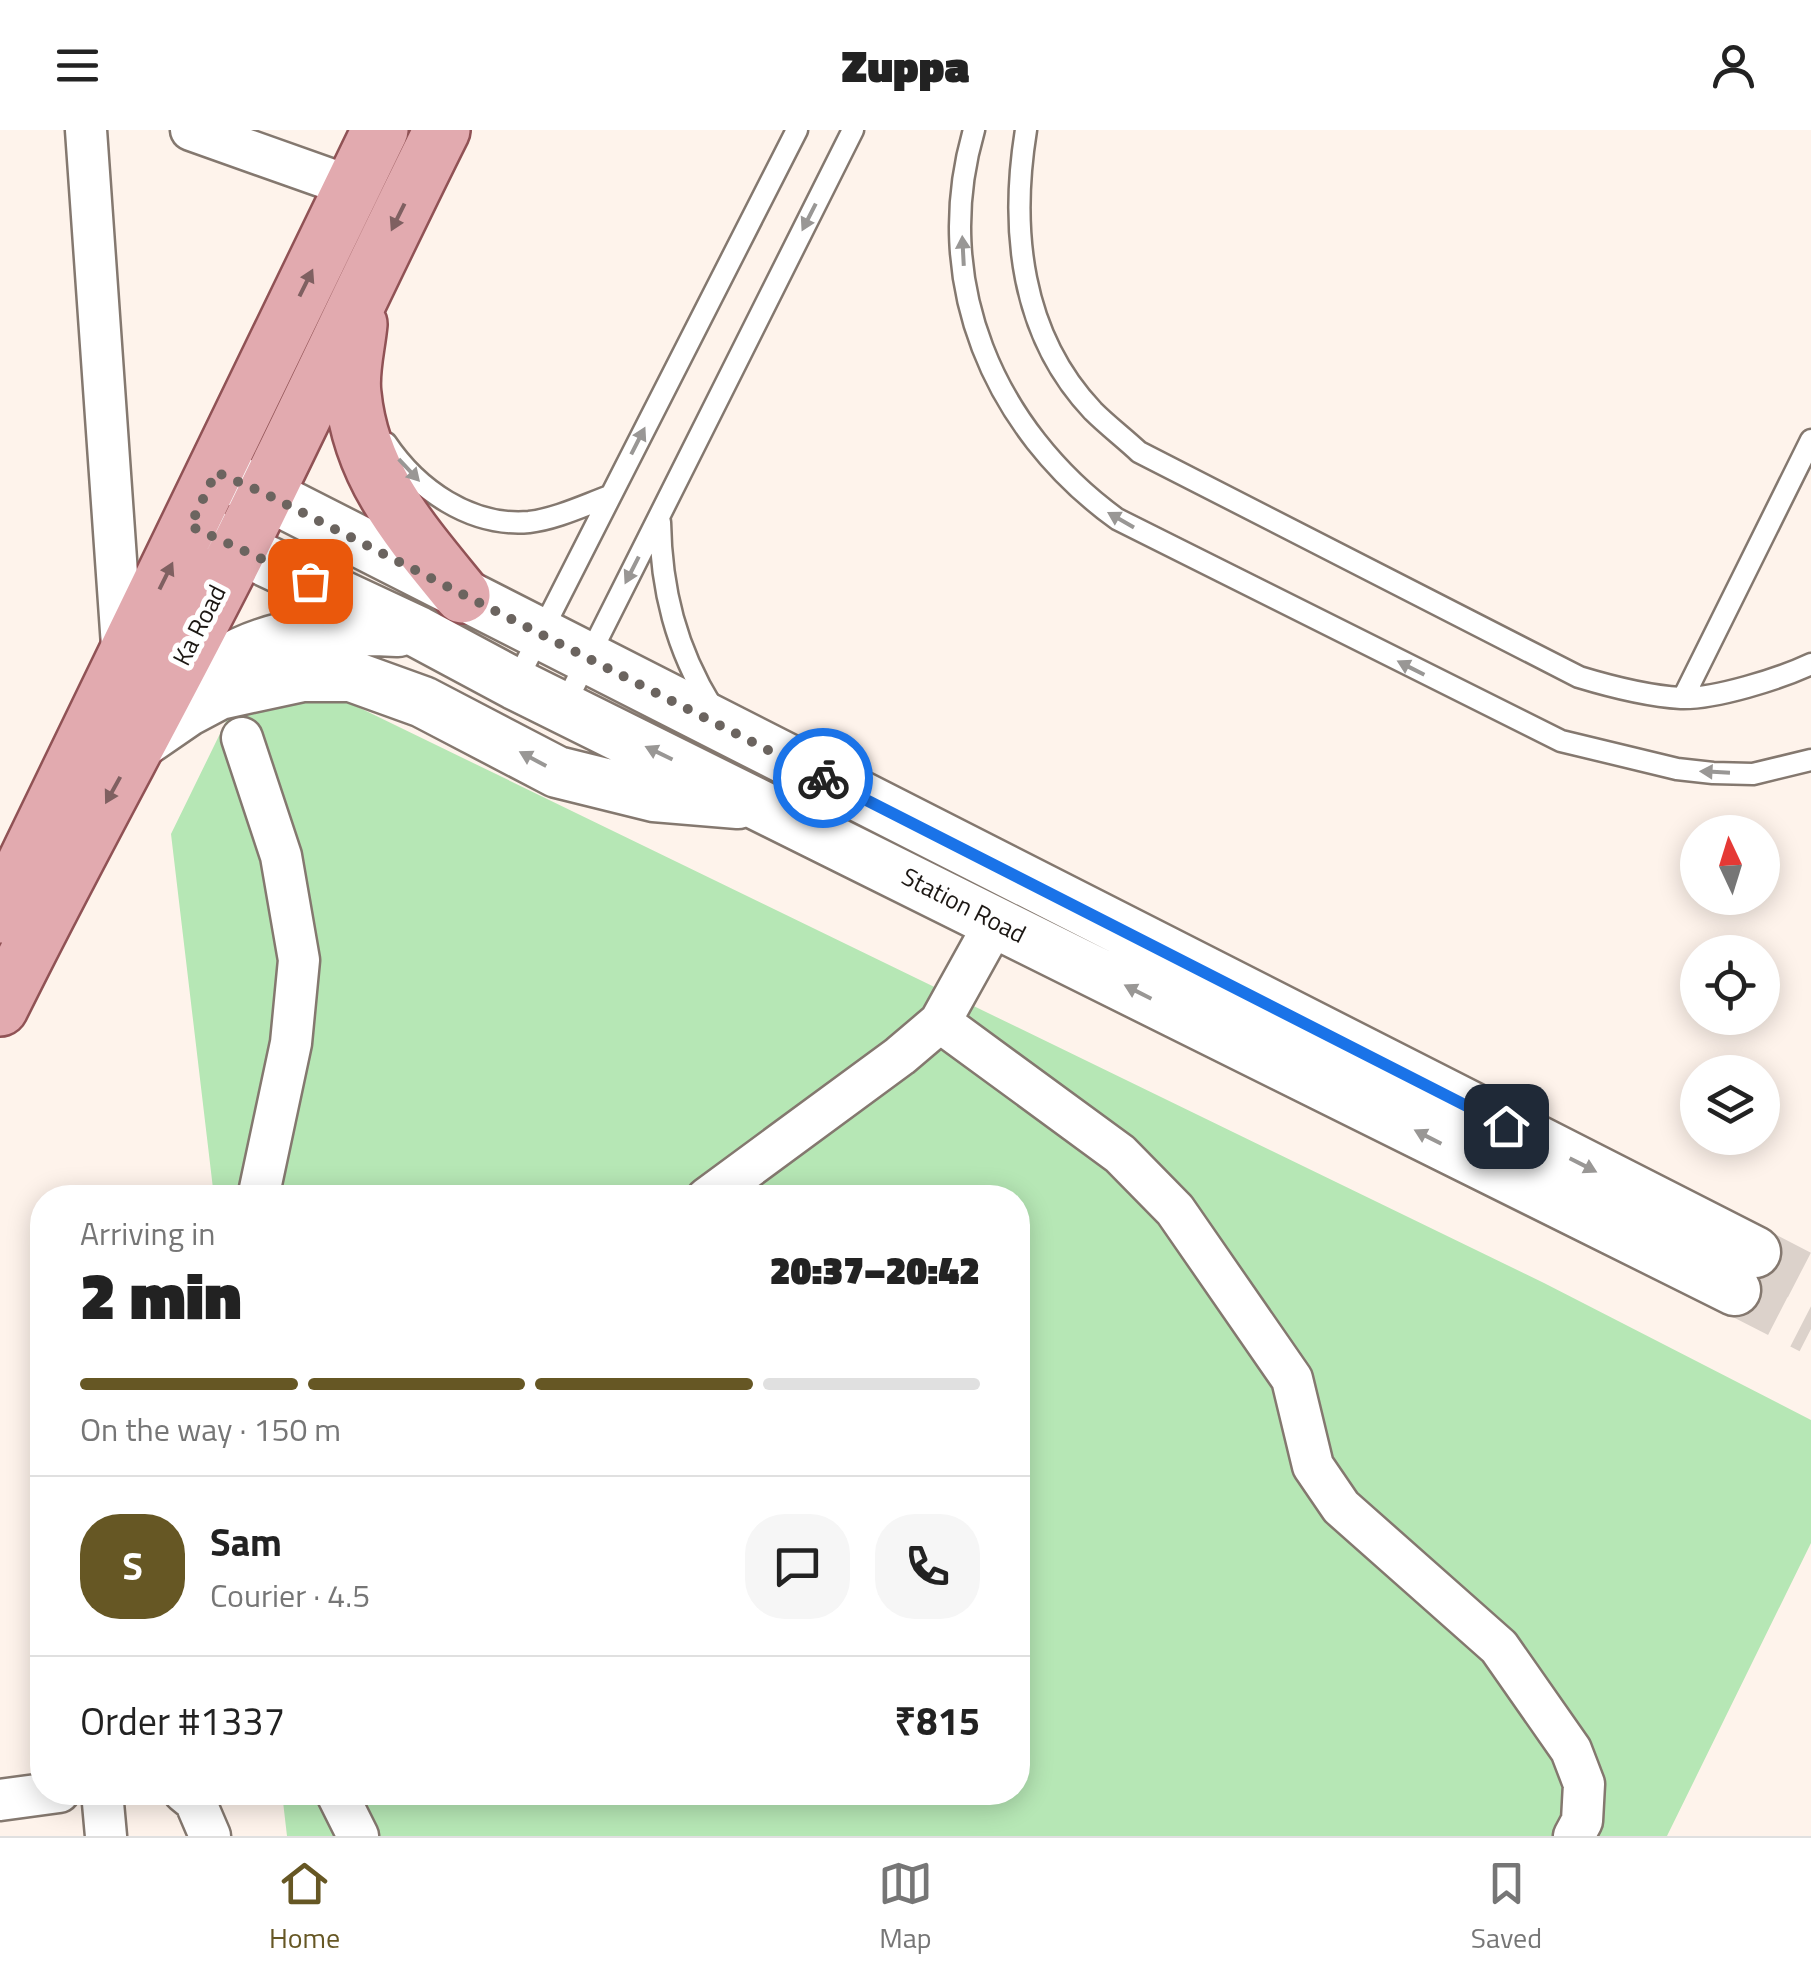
<!DOCTYPE html>
<meta charset="utf-8">
<style>
body{margin:0;font-family:"Titillium Web",sans-serif;background:#f6f6f6;color:#222;height:100vh;display:flex;flex-direction:column;font-size:38px;white-space:nowrap}
*{box-sizing:border-box;margin:0}
p{font-size:32px;color:#767676}
.icon{flex:none;width:55px;height:55px;fill:none;stroke:currentColor;stroke-width:2;stroke-linecap:round;stroke-linejoin:round}
.map{position:relative;flex:1;overflow:hidden}
.sheet{position:absolute;left:30px;top:1055px;width:1000px;height:620px;display:flex;flex-direction:column;background:#fff;border-radius:40px;box-shadow:0 5px 25px #0003}
.sheet>*{flex:none}
.needle{width:65px;rotate:356deg}
.fabs{position:absolute;left:1680px;top:685px;display:grid;gap:20px}
.fabs a{display:grid;place-items:center;width:100px;height:100px;border-radius:50%;background:#fff;box-shadow:0 5px 25px #0003;font-size:50px}
.pin{position:absolute;display:grid;place-items:center;width:85px;height:85px;color:#fff;margin:-42px;border-radius:20px;box-shadow:0 5px 15px #0006}
.courier{position:absolute;display:grid;place-items:center;width:100px;height:100px;margin:-50px;border:8px solid #1a73e8;border-radius:50%;background:#fff;color:#222;box-shadow:0 2px 12px #0007}
.overview em{font-style:normal;font-weight:800}
.overview div{display:flex;flex-direction:column-reverse}
.overview{display:flex;align-items:center;justify-content:space-between;height:170px;padding:0 50px}
h1{font-size:65px;font-weight:800;line-height:75px}
.bar{display:grid;grid-template-columns:repeat(4,1fr);gap:15px 10px;align-content:center;height:120px;padding:0 50px}
.bar i{height:12px;border-radius:8px;background:#e0e0e0}
.bar .on{background:#665724}
.bar p{grid-column:span 4}
.line{display:flex;align-items:center;gap:25px;padding:0 50px;border-top:2px solid #e0e0e0}
.line div{flex:1}
.round{display:grid;place-items:center;flex:none;width:105px;height:105px;border-radius:40px;background:#f6f6f6}
header{display:flex;justify-content:space-between;align-items:center;height:130px;padding:0 50px;background:#fff;font-size:45px;font-weight:800}
.menu{display:flex;justify-content:space-around;align-items:center;height:140px;border-top:2px solid #e0e0e0;background:#fff;font-size:28px;color:#767676}
.menu a{display:grid;justify-items:center;gap:5px}
.menu .on{color:#665724}
.map>svg:first-child{display:block}
.green{fill:#b6e7b5}
.lines{fill:none;stroke-linecap:round;stroke-linejoin:round}
.tertiary-tunnel{stroke:#dcd2cb;stroke-width:50;stroke-dasharray:50 25;stroke-linecap:butt}
.service-casing{stroke:#84786f;stroke-width:25}
.minor-casing{stroke:#84786f;stroke-width:45}
.tertiary-casing{stroke:#84786f;stroke-width:55}
.primary-casing{stroke:#905255;stroke-width:60}
.service{stroke:#fff;stroke-width:20}
.minor{stroke:#fff;stroke-width:40}
.tertiary{stroke:#fff;stroke-width:50}
.primary{stroke:#e2aaaf;stroke-width:55}
.oneway{fill:#7f6061}
.oneway2{fill:#999795}
.done{stroke:#6b645f;stroke-width:10;stroke-dasharray:0 18}
.route{stroke:#1a73e8;stroke-width:12}
.labels{text-anchor:middle;stroke-width:10;stroke-linejoin:round;paint-order:stroke}
.street-label{font-size:25px;fill:#1c1713;stroke:#fff}
</style>
<header><svg class="icon" aria-label="menu" viewBox="0 0 24 24"><path d="M4 6h16M4 12h16M4 18h16"/></svg>Zuppa<svg class="icon" aria-label="person" viewBox="0 0 24 24"><circle cx="12" cy="8" r="4"/><path d="M4 21q1-7 8-7t8 7"/></svg></header>
<div class="map">
<svg width="1811" height="1706" viewBox="0 0 1811 1706">
<rect width="100%" height="100%" fill="#fef3eb"/>
<!-- green -->
<path class="green" d="M257 528 1544 1153 1811 1290V1413L1667 1706H287L282 1663 1018 1662V1068L214 1067 171 704Z"/>
<g class="lines">
<!-- tertiary-tunnel -->
<path class="tertiary-tunnel" d="M1755 1122 1811 1151
M1735 1160 1811 1199"/>
<defs>
<path id="service" d="M974 0C930 151 993 299 1117 389L1561 611 1677 639 1713 643 1753 644 1811 630
M1026 0C1010 99 1020 204 1093 281 1107 295 1124 308 1139 322L1579 547C1612 557 1647 566 1681 568 1715 569 1779 549 1811 534
M386 313C417 359 470 397 529 392 556 389 585 375 610 366
M660 392C661 459 676 519 712 577
M516 552 797 0
M1683 568 1811 310
M564 576 853 0"/>
<path id="minor" d="M86 0 123 530
M191 0 352 57
M242 608 281 726 299 830 291 913 258 1068
M940 892 1120 1024 1175 1080 1292 1249 1313 1336 1341 1377 1499 1517 1571 1620 1584 1654 1582 1691 1574 1706
M707 1068 900 926 940 892 996 791
M102 1662 106 1706
M184 1662 195 1671 210 1706
M336 1662 358 1706
M0 1670 59 1662"/>
<path id="tertiary" d="M230 348 264 363 1755 1122
M202 401 418 502 515 554 1735 1160
M181 566C240 505 317 496 398 501
M139 614 187 581 219 564 302 546H351L423 572 557 642 654 666 738 673"/>
<path id="primary" d="M359 194C357 216 350 242 353 264 361 347 411 402 462 465
M0 785 380 0
M0 878C76 724 160 575 237 422 307 282 372 140 442 0"/>
</defs>
<!-- service casing -->
<use href="#service" class="service-casing"/>
<!-- minor casing -->
<use href="#minor" class="minor-casing"/>
<!-- tertiary casing -->
<use href="#tertiary" class="tertiary-casing"/>
<!-- primary casing -->
<use href="#primary" class="primary-casing"/>
<!-- service -->
<use href="#service" class="service"/>
<!-- minor -->
<use href="#minor" class="minor"/>
<!-- tertiary -->
<use href="#tertiary" class="tertiary"/>
<!-- primary -->
<use href="#primary" class="primary"/>
</g>
<!-- one-way arrows -->
<defs><path id="oneway-solid" d="M-6-.8H1V-3.2L6.5 0L1 3.2V.8H-6Z" transform="scale(2.5)"/></defs>
<g class="oneway">
<use href="#oneway-solid" transform="translate(398 87) rotate(116)"/>
<use href="#oneway-solid" transform="translate(306 153) rotate(-64)"/>
<use href="#oneway-solid" transform="translate(166 446) rotate(-64)"/>
<use href="#oneway-solid" transform="translate(113 660) rotate(119)"/>
</g>
<g class="oneway2">
<use href="#oneway-solid" transform="translate(809 87) rotate(117)"/>
<use href="#oneway-solid" transform="translate(963 121) rotate(-93)"/>
<use href="#oneway-solid" transform="translate(638 311) rotate(-63)"/>
<use href="#oneway-solid" transform="translate(409 340) rotate(47)"/>
<use href="#oneway-solid" transform="translate(1121 390) rotate(-150)"/>
<use href="#oneway-solid" transform="translate(632 440) rotate(117)"/>
<use href="#oneway-solid" transform="translate(1411 538) rotate(-153)"/>
<use href="#oneway-solid" transform="translate(659 623) rotate(-154)"/>
<use href="#oneway-solid" transform="translate(533 629) rotate(-152)"/>
<use href="#oneway-solid" transform="translate(1715 642) rotate(-177)"/>
<use href="#oneway-solid" transform="translate(1138 862) rotate(-153)"/>
<use href="#oneway-solid" transform="translate(1428 1007) rotate(-153)"/>
<use href="#oneway-solid" transform="translate(1583 1035) rotate(27)"/>
</g>
<g class="lines">
<!-- done -->
<path class="done" d="M310 451 190 396 216 342 264 363 823 648"/>
<!-- route -->
<path class="route" d="M823 648 1506 996"/>
</g>
<g class="labels">
<!-- street labels -->
<g class="street-label">
<text transform="translate(199 495) rotate(-63)" y="9">Ka Road</text>
<text transform="translate(964 775) rotate(27)" y="9">Station Road</text>
</g>
</g>
</svg>
<div class="fabs">
<a><svg class="needle" viewBox="-14 -14 28 28"><path d="M0-13l5 13h-10z" fill="#e53935"/><path d="M0 13l5-13h-10z" fill="#767676"/></svg></a>
<a><svg class="icon" aria-label="locate" viewBox="0 0 24 24"><circle cx="12" cy="12" r="6"/><path d="M12 2v4M12 18v4M2 12h4M18 12h4"/></svg></a>
<a><svg class="icon" aria-label="layers" viewBox="0 0 24 24"><path d="M12 4l9 5-9 5-9-5zM3 14l9 5 9-5"/></svg></a>
</div>
<div class="pin" style="left:310px;top:451px;background:#ea580c"><svg class="icon" aria-label="bag" viewBox="0 0 24 24"><path d="M5 8h14l-1 12H6zM9 8a3 3 0 0 1 6 0"/></svg></div>
<div class="pin" style="left:1506px;top:996px;background:#1f2937"><svg class="icon" aria-label="home" viewBox="0 0 24 24"><path d="M3 11l9-7 9 7M6 9v11h12V9"/></svg></div>
<div class="courier" style="left:823px;top:648px"><svg class="icon" aria-label="bike" viewBox="0 0 24 24"><circle cx="6" cy="16" r="4"/><circle cx="18" cy="16" r="4"/><path d="M6 16l4-8h5l3 8M10 8l3 8H6M13 5h3"/></svg></div>
<section class="sheet">
<div class="overview"><div><h1>2 min</h1><p>Arriving in</p></div><em>20:37–20:42</em></div>
<div class="bar"><i class="on"></i><i class="on"></i><i class="on"></i><i></i><p>On the way · 150 m</p></div>
<div class="line" style="height:180px"><b class="round" style="background:#665724;color:#fff">S</b><div><b>Sam</b><p>Courier · 4.5</p></div><a class="round"><svg class="icon" aria-label="chat" viewBox="0 0 24 24"><path d="M4 5h16v11H9l-5 4z"/></svg></a><a class="round"><svg class="icon" aria-label="phone" viewBox="0 0 24 24"><path d="M5 4h4l2 5-3 2q2 4 5 5l2-3 5 2v4C11 20 4 13 5 4z"/></svg></a></div>
<div class="line" style="height:130px"><div>Order #1337</div><b>₹815</b></div>
</section>
</div>
<nav class="menu">
<a class="on"><svg class="icon" aria-label="home" viewBox="0 0 24 24"><path d="M3 11l9-7 9 7M6 9v11h12V9"/></svg>Home</a>
<a><svg class="icon" aria-label="map" viewBox="0 0 24 24"><path d="M3 6l6-2 6 2 6-2v14l-6 2-6-2-6 2zM9 4v14M15 6v14"/></svg>Map</a>
<a><svg class="icon" aria-label="saved" viewBox="0 0 24 24"><path d="M7 4h10v16l-5-4-5 4z"/></svg>Saved</a>
</nav>
